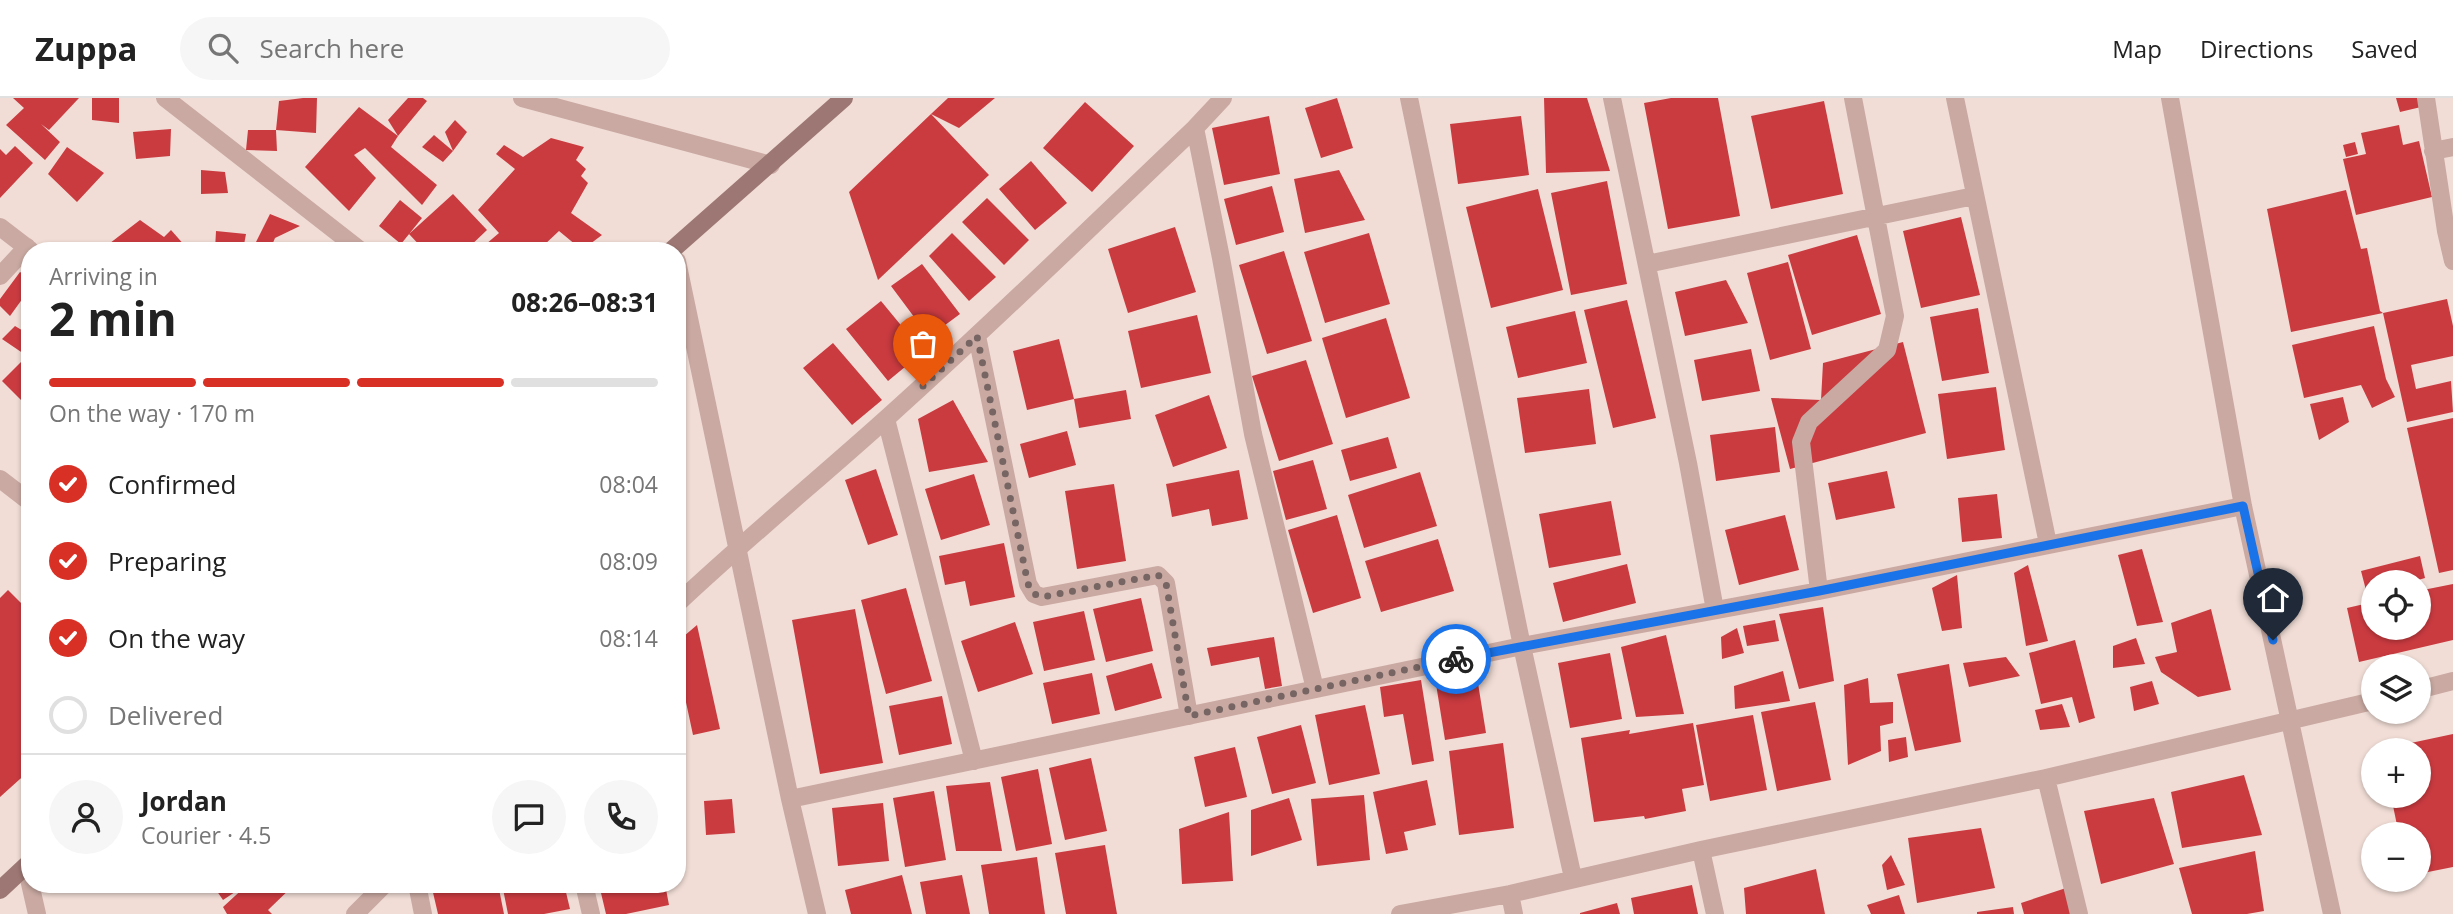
<!DOCTYPE html>
<meta charset="utf-8">
<style>
body{margin:0;font-family:"Open Sans",sans-serif;background:#f6f6f6;color:#222;height:100vh;display:flex;flex-direction:column;font-size:26px;white-space:nowrap}
*{box-sizing:border-box;margin:0}
p{font-size:23px;color:#767676}
.icon{flex:none;width:38px;height:38px;fill:none;stroke:currentColor;stroke-width:2;stroke-linecap:round;stroke-linejoin:round}
.map{position:relative;flex:1;overflow:hidden}
.sheet{position:absolute;left:21px;top:144px;width:665px;height:651px;display:flex;flex-direction:column;background:#fff;border-radius:28px;box-shadow:0 2px 5px #0004}
.sheet>*{flex:none}
.fabs{position:absolute;left:2361px;top:472px;display:grid;gap:14px}
.fabs a{display:grid;place-items:center;width:70px;height:70px;border-radius:50%;background:#fff;box-shadow:0 2px 5px #0004;font-size:35px}
.pin{position:absolute;display:grid;place-items:center;width:60px;height:60px;color:#fff;margin:-72px -30px;border-radius:50% 50% 50% 0;rotate:-45deg;box-shadow:0 0 7px #0007}
.pin .icon{rotate:45deg}
.courier{position:absolute;display:grid;place-items:center;width:70px;height:70px;margin:-35px;border:5px solid #1a73e8;border-radius:50%;background:#fff;color:#222;box-shadow:0 2px 9px #0007}
.head em{font-style:normal;font-weight:700}
.head div{display:flex;flex-direction:column-reverse}
.head{display:flex;align-items:center;justify-content:space-between;height:119px;padding:0 28px}
h1{font-size:46px;font-weight:700;line-height:52px}
.bar{display:grid;grid-template-columns:repeat(4,1fr);gap:10px 7px;align-content:center;height:84px;padding:0 28px}
.bar i{height:9px;border-radius:5px;background:#e0e0e0}
.bar .on{background:#d93025}
.bar p{grid-column:span 4}
.line{display:flex;align-items:center;gap:18px;padding:0 28px;border-top:2px solid #e0e0e0}
.line div{flex:1}
.round{display:grid;place-items:center;flex:none;width:74px;height:74px;border-radius:37px;background:#f6f6f6}
ol{padding:0 28px;list-style:none}
li{display:flex;align-items:center;gap:21px;height:77px}
li p{margin-inline-start:auto}
li .icon{padding:7px;border-radius:50%;background:#d93025;color:#fff;stroke-width:4}
li:last-child{color:#767676}
li i{width:38px;height:38px;border:4px solid #e0e0e0;border-radius:50%}
header{display:flex;align-items:center;gap:42px;box-sizing:border-box;height:98px;padding:0 35px;background:#fff;border-bottom:2px solid #e0e0e0}
header strong{font-size:33px}
nav{display:flex;gap:38px;margin-inline-start:auto;font-size:24px}
.search{width:490px;height:63px;background:#f6f6f6;display:flex;align-items:center;gap:18px;box-sizing:border-box;padding:0 24px;border-radius:38px;color:#767676;font-size:26px}
.map>svg:first-child{display:block}
.building{fill:#ca3b40}
.lines{fill:none;stroke-linecap:round;stroke-linejoin:round}
.street{stroke:#c9a9a2;stroke-width:18}
.secondary{stroke:#9d7773;stroke-width:18}
.done{stroke:#766563;stroke-width:7;stroke-dasharray:0 12.6}
.route{stroke:#1a73e8;stroke-width:9}
</style>
<header>
<strong>Zuppa</strong>
<div class="search"><svg class="icon" aria-label="search" viewBox="0 0 24 24"><circle cx="10" cy="10" r="6"/><path d="M15 15l6 6"/></svg>Search here</div>
<nav><a>Map</a><a>Directions</a><a>Saved</a></nav>
</header>
<div class="map">
<svg width="2453" height="816" viewBox="0 0 2453 816">
<rect width="100%" height="100%" fill="#f1ddd6"/>
<!-- building -->
<path class="building" d="M13 0H79L49 32 41 26 60 44 45 62 6 27 24 10Z
M92 0H119V25L92 22Z
M303 0H317L316 35 276 32 279 3Z
M408 0H423L427 3 398 38 388 22Z
M948 0H995L959 30 931 16Z
M1337 0 1353 50 1321 60 1305 10Z
M1544 0H1587L1610 73 1546 75Z
M1671 0H1718L1740 118 1668 131 1644 5Z
M2396 0H2419L2421 9 2400 14Z
M1824 3 1843 96 1771 111 1751 18Z
M1085 4 1134 48 1092 94 1043 50Z
M359 9 398 38 391 49 437 87 422 107 365 50 354 57 376 80 349 113 305 69Z
M931 16 989 77 878 182 849 94Z
M1269 18 1280 76 1224 87 1212 30Z
M1521 18 1529 77 1458 86 1450 26Z
M455 22 467 34 453 53 443 64 422 49 434 37 453 53 445 34Z
M2399 27 2403 47 2419 43 2432 99 2356 117 2343 61 2366 56 2361 35Z
M171 31 170 58 136 61 133 34Z
M248 32H276L277 53 246 52Z
M551 40 584 49 576 62 586 71 581 78 588 85 571 115 602 137 582 152 559 133 543 148 548 152H479L499 135 478 112 515 71 496 56 504 47 523 59Z
M2355 44 2358 56 2346 59 2343 47Z
M15 48 33 65 0 100V51L6 57Z
M67 49 104 75 77 104 48 76Z
M1031 63 1067 105 1035 132 999 91Z
M201 72 225 74 228 95 201 96Z
M1339 72 1365 122 1305 135 1294 81Z
M1607 83 1627 186 1571 197 1551 95Z
M1272 88 1284 134 1236 147 1224 101Z
M1538 91 1563 192 1491 210 1466 109Z
M2346 92 2361 151 2367 150 2380 213 2383 215 2291 234 2267 111Z
M453 96 487 132 466 152H424L409 136Z
M987 100 1029 142 1004 167 962 124Z
M400 102 422 120 401 146 379 128Z
M270 116 300 128 275 140 270 152H252Z
M1961 119 1980 197 1921 210 1903 133Z
M140 122 164 139 171 132 186 149 182 152H101Z
M1175 129 1196 194 1128 215 1108 151Z
M216 133 246 136 243 152H215Z
M952 135 996 179 969 203 929 158Z
M1369 135 1390 206 1325 225 1304 154Z
M1857 137 1881 216 1812 237 1788 157Z
M1284 153 1312 243 1267 256 1239 167Z
M1788 164 1811 251 1770 262 1747 175Z
M922 166 960 216 929 239 891 188Z
M20 174 30 180V205L23 200 10 218 0 208V201Z
M1726 182 1748 225 1685 238 1675 194Z
M2447 201 2453 228V258L2411 267 2416 291 2451 283 2453 314 2407 324 2383 215Z
M1627 202 1656 320 1613 330 1584 212Z
M881 203 923 254 888 283 846 231Z
M1978 210 1989 275 1942 283 1930 219Z
M1575 213 1587 265 1518 280 1506 229Z
M1197 217 1211 275 1141 290 1128 233Z
M1386 220 1410 300 1346 320 1322 240Z
M15 228 30 237V260L2 241Z
M2374 228 2386 281 2395 299 2372 310 2361 287 2304 300 2292 247Z
M1059 241 1074 301 1027 312 1013 253Z
M1903 244 1926 335 1790 371 1771 300 1821 302 1823 265Z
M833 245 882 302 852 327 803 270Z
M1751 251 1760 293 1702 303 1694 262Z
M23 262 30 270V304L27 308 2 283Z
M1306 262 1333 346 1279 363 1252 278Z
M1996 289 2005 352 1947 361 1938 296Z
M1589 291 1596 346 1525 355 1517 300Z
M1126 292 1131 321 1079 330 1074 301Z
M1209 297 1227 350 1173 369 1155 317Z
M2343 299 2349 324 2319 342 2310 306Z
M953 302 988 364 929 374 918 321Z
M2453 320V472L2439 475 2407 330Z
M1775 329 1780 374 1716 383 1710 337Z
M1067 333 1076 367 1029 380 1020 346Z
M1388 339 1397 370 1350 383 1341 352Z
M1313 362 1327 411 1286 422 1273 373Z
M876 371 898 437 868 447 845 382Z
M1239 372 1248 421 1212 428 1209 411 1172 419 1166 386Z
M1887 373 1895 410 1836 422 1828 385Z
M1420 374 1437 428 1364 450 1348 397Z
M974 376 990 427 941 442 925 391Z
M1114 386 1126 463 1077 471 1065 393Z
M1997 396 2002 440 1962 444 1958 400Z
M1611 403 1621 457 1549 470 1539 416Z
M1337 417 1361 500 1313 515 1288 432Z
M1785 417 1799 472 1739 487 1725 432Z
M1438 441 1454 493 1381 514 1365 463Z
M1004 445 1015 499 970 508 965 483 945 487 939 458Z
M2142 451 2163 524 2137 528 2118 457Z
M2420 458 2425 480 2408 485H2373V494L2367 496 2361 473Z
M1627 466 1636 505 1563 524 1553 485Z
M2028 467 2048 543 2026 548 2014 475Z
M1957 477 1962 530 1942 533 1932 490Z
M2453 486V542L2359 564 2347 510 2373 504V530H2418V493Z
M906 490 932 583 886 596 861 502Z
M8 492 30 514V672L0 699V500Z
M1141 500 1153 553 1106 564 1093 511Z
M1823 509 1834 583 1799 591 1779 516Z
M855 511 883 665 820 676 792 522Z
M2211 511 2231 592 2198 599 2161 574 2155 559 2177 554 2171 525Z
M1084 513 1095 562 1044 573 1033 524Z
M1775 522 1779 543 1747 548 1743 528Z
M1015 524 1033 576 978 594 961 543Z
M697 527 720 631 693 637 677 562V544Z
M1737 530 1744 555 1722 561 1721 539Z
M1666 537 1684 616 1636 619 1621 549Z
M1274 539 1282 588 1265 591 1259 559 1211 568 1207 550Z
M2136 540 2145 566 2113 570V548Z
M2075 542 2095 620 2079 625 2072 599 2041 606 2029 555Z
M1610 555 1622 621 1570 630 1558 565Z
M2006 559 2020 578 1969 589 1963 565Z
M1152 565 1162 600 1115 613 1106 578Z
M1949 566 1961 644 1915 653 1897 576Z
M1783 573 1790 603 1735 611 1734 588Z
M1092 575 1100 616 1052 626 1043 585Z
M1477 579 1486 635 1445 642 1436 586Z
M1868 580 1870 605 1893 604V625L1880 628 1881 653 1848 667 1844 587Z
M1421 582 1434 663 1412 667 1403 616 1384 619 1380 589Z
M2152 583 2159 606 2134 613 2130 589Z
M942 598 952 646 899 657 889 608Z
M1815 604 1831 682 1777 693 1761 614Z
M2062 606 2070 629 2040 632 2035 612Z
M1365 607 1380 676 1329 687 1315 617Z
M1753 617 1767 692 1710 703 1696 627Z
M1693 625 1704 687 1682 691 1686 713 1645 721 1644 718 1594 724 1581 640 1630 632 1629 636Z
M1301 627 1316 685 1272 696 1257 639Z
M2453 636V769L2418 776V737H2399L2391 698H2418V653L2378 652Z
M1906 639 1908 659 1889 664 1888 642Z
M1503 645 1514 730 1459 737 1449 653Z
M1235 649 1247 699 1205 709 1194 659Z
M1091 660 1107 733 1065 742 1049 670Z
M1038 671 1052 746 1016 753 1001 679Z
M2244 677 2262 737 2182 750 2171 694Z
M1427 682 1436 727 1404 734 1408 752 1386 756 1373 694Z
M990 684 1002 753H956L946 688Z
M934 693 946 762 905 769 893 700Z
M1364 697 1370 762 1317 768 1311 701Z
M1289 700 1302 742 1251 758V712Z
M2154 700 2174 766 2101 786 2084 713Z
M732 701 735 735 706 737 704 703Z
M883 705 889 763 838 768 832 710Z
M1229 714 1233 783 1182 786 1179 731Z
M1981 730 1995 790 1917 805 1908 740Z
M1105 747 1117 816H1066L1055 755Z
M2255 753 2264 813 2247 816H2192L2179 770Z
M1891 757 1905 787 1887 792 1882 767Z
M1037 759 1045 816H989L981 767Z
M1816 771 1825 816H1746L1744 790Z
M902 777 912 816H851L845 792Z
M962 777 970 816H926L920 784Z
M212 786H247L223 802Z
M248 786H295L268 812 272 816H227L223 809Z
M431 786H498L504 816H438Z
M502 786H564L570 811 544 816H508Z
M644 786H665L669 807 626 816H606L601 795Z
M1692 787 1698 816H1634L1631 800Z
M2066 790 2072 816H2024L2021 805Z
M1899 797 1905 816H1871L1867 807Z
M1617 805 1620 816H1580V815Z
M2013 809 2014 816H1977V814Z"/>
<g class="lines">
<!-- street -->
<path class="street" d="M165 0 360 152
M522 0 771 67
M1409 0 1522 548 1573 780
M1612 0 1688 365 1715 512
M1955 0 2048 446
M2170 0 2243 408 2332 816
M2426 0 2446 133 2453 163
M1195 30 1221 160 1253 336 1315 591
M2433 53 2453 49
M0 129 30 152
M677 163 790 701 817 816
M1647 166 1974 98
M0 178 27 149
M977 238 1028 486 1034 496 1042 499 1158 477 1166 485 1189 618
M886 321 974 663
M0 381 30 404
M1819 493 1801 344 1809 324 1887 252 1895 218 1853 0
M677 506C746 441 818 382 888 319 993 225 1093 127 1195 30L1223 0
M2418 592 2453 583
M2046 680 2079 816
M790 701 1522 548 1819 493 2243 408
M1701 752 1715 816
M26 768 37 816
M417 786 423 816
M584 786 591 816
M1510 796 1514 816
M355 816 385 786
M1400 816 1510 796 1701 752 2046 680 2373 603"/>
<!-- secondary -->
<path class="secondary" d="M672 152 844 0
M0 792 30 764"/>
</g>
<g class="lines">
<!-- done -->
<path class="done" d="M923 288 977 238 1028 486 1034 496 1042 499 1158 477 1166 485 1189 618 1456 561"/>
<!-- route -->
<path class="route" d="M1456 561 1819 493 2243 408 2273 542"/>
</g>
</svg>
<div class="fabs">
<a><svg class="icon" aria-label="locate" viewBox="0 0 24 24"><circle cx="12" cy="12" r="6"/><path d="M12 2v4M12 18v4M2 12h4M18 12h4"/></svg></a>
<a><svg class="icon" aria-label="layers" viewBox="0 0 24 24"><path d="M12 4l9 5-9 5-9-5zM3 14l9 5 9-5"/></svg></a>
<a>+</a>
<a>−</a>
</div>
<div class="pin" style="left:923px;top:288px;background:#ea580c"><svg class="icon" aria-label="bag" viewBox="0 0 24 24"><path d="M5 8h14l-1 12H6zM9 8a3 3 0 0 1 6 0"/></svg></div>
<div class="pin" style="left:2273px;top:542px;background:#1f2937"><svg class="icon" aria-label="home" viewBox="0 0 24 24"><path d="M3 11l9-7 9 7M6 9v11h12V9"/></svg></div>
<div class="courier" style="left:1456px;top:561px"><svg class="icon" aria-label="bike" viewBox="0 0 24 24"><circle cx="6" cy="16" r="4"/><circle cx="18" cy="16" r="4"/><path d="M6 16l4-8h5l3 8M10 8l3 8H6M13 5h3"/></svg></div>
<section class="sheet">
<div class="head"><div><h1>2 min</h1><p>Arriving in</p></div><em>08:26–08:31</em></div>
<div class="bar"><i class="on"></i><i class="on"></i><i class="on"></i><i></i><p>On the way · 170 m</p></div>
<ol>
<li><svg class="icon" aria-label="check" viewBox="0 0 24 24"><path d="M5 12l5 5 9-10"/></svg>Confirmed<p>08:04</p></li>
<li><svg class="icon" aria-label="check" viewBox="0 0 24 24"><path d="M5 12l5 5 9-10"/></svg>Preparing<p>08:09</p></li>
<li><svg class="icon" aria-label="check" viewBox="0 0 24 24"><path d="M5 12l5 5 9-10"/></svg>On the way<p>08:14</p></li>
<li><i></i>Delivered</li>
</ol>
<div class="line" style="height:126px"><a class="round"><svg class="icon" aria-label="person" viewBox="0 0 24 24"><circle cx="12" cy="8" r="4"/><path d="M4 21q1-7 8-7t8 7"/></svg></a><div><b>Jordan</b><p>Courier · 4.5</p></div><a class="round"><svg class="icon" aria-label="chat" viewBox="0 0 24 24"><path d="M4 5h16v11H9l-5 4z"/></svg></a><a class="round"><svg class="icon" aria-label="phone" viewBox="0 0 24 24"><path d="M5 4h4l2 5-3 2q2 4 5 5l2-3 5 2v4C11 20 4 13 5 4z"/></svg></a></div>
</section>
</div>
